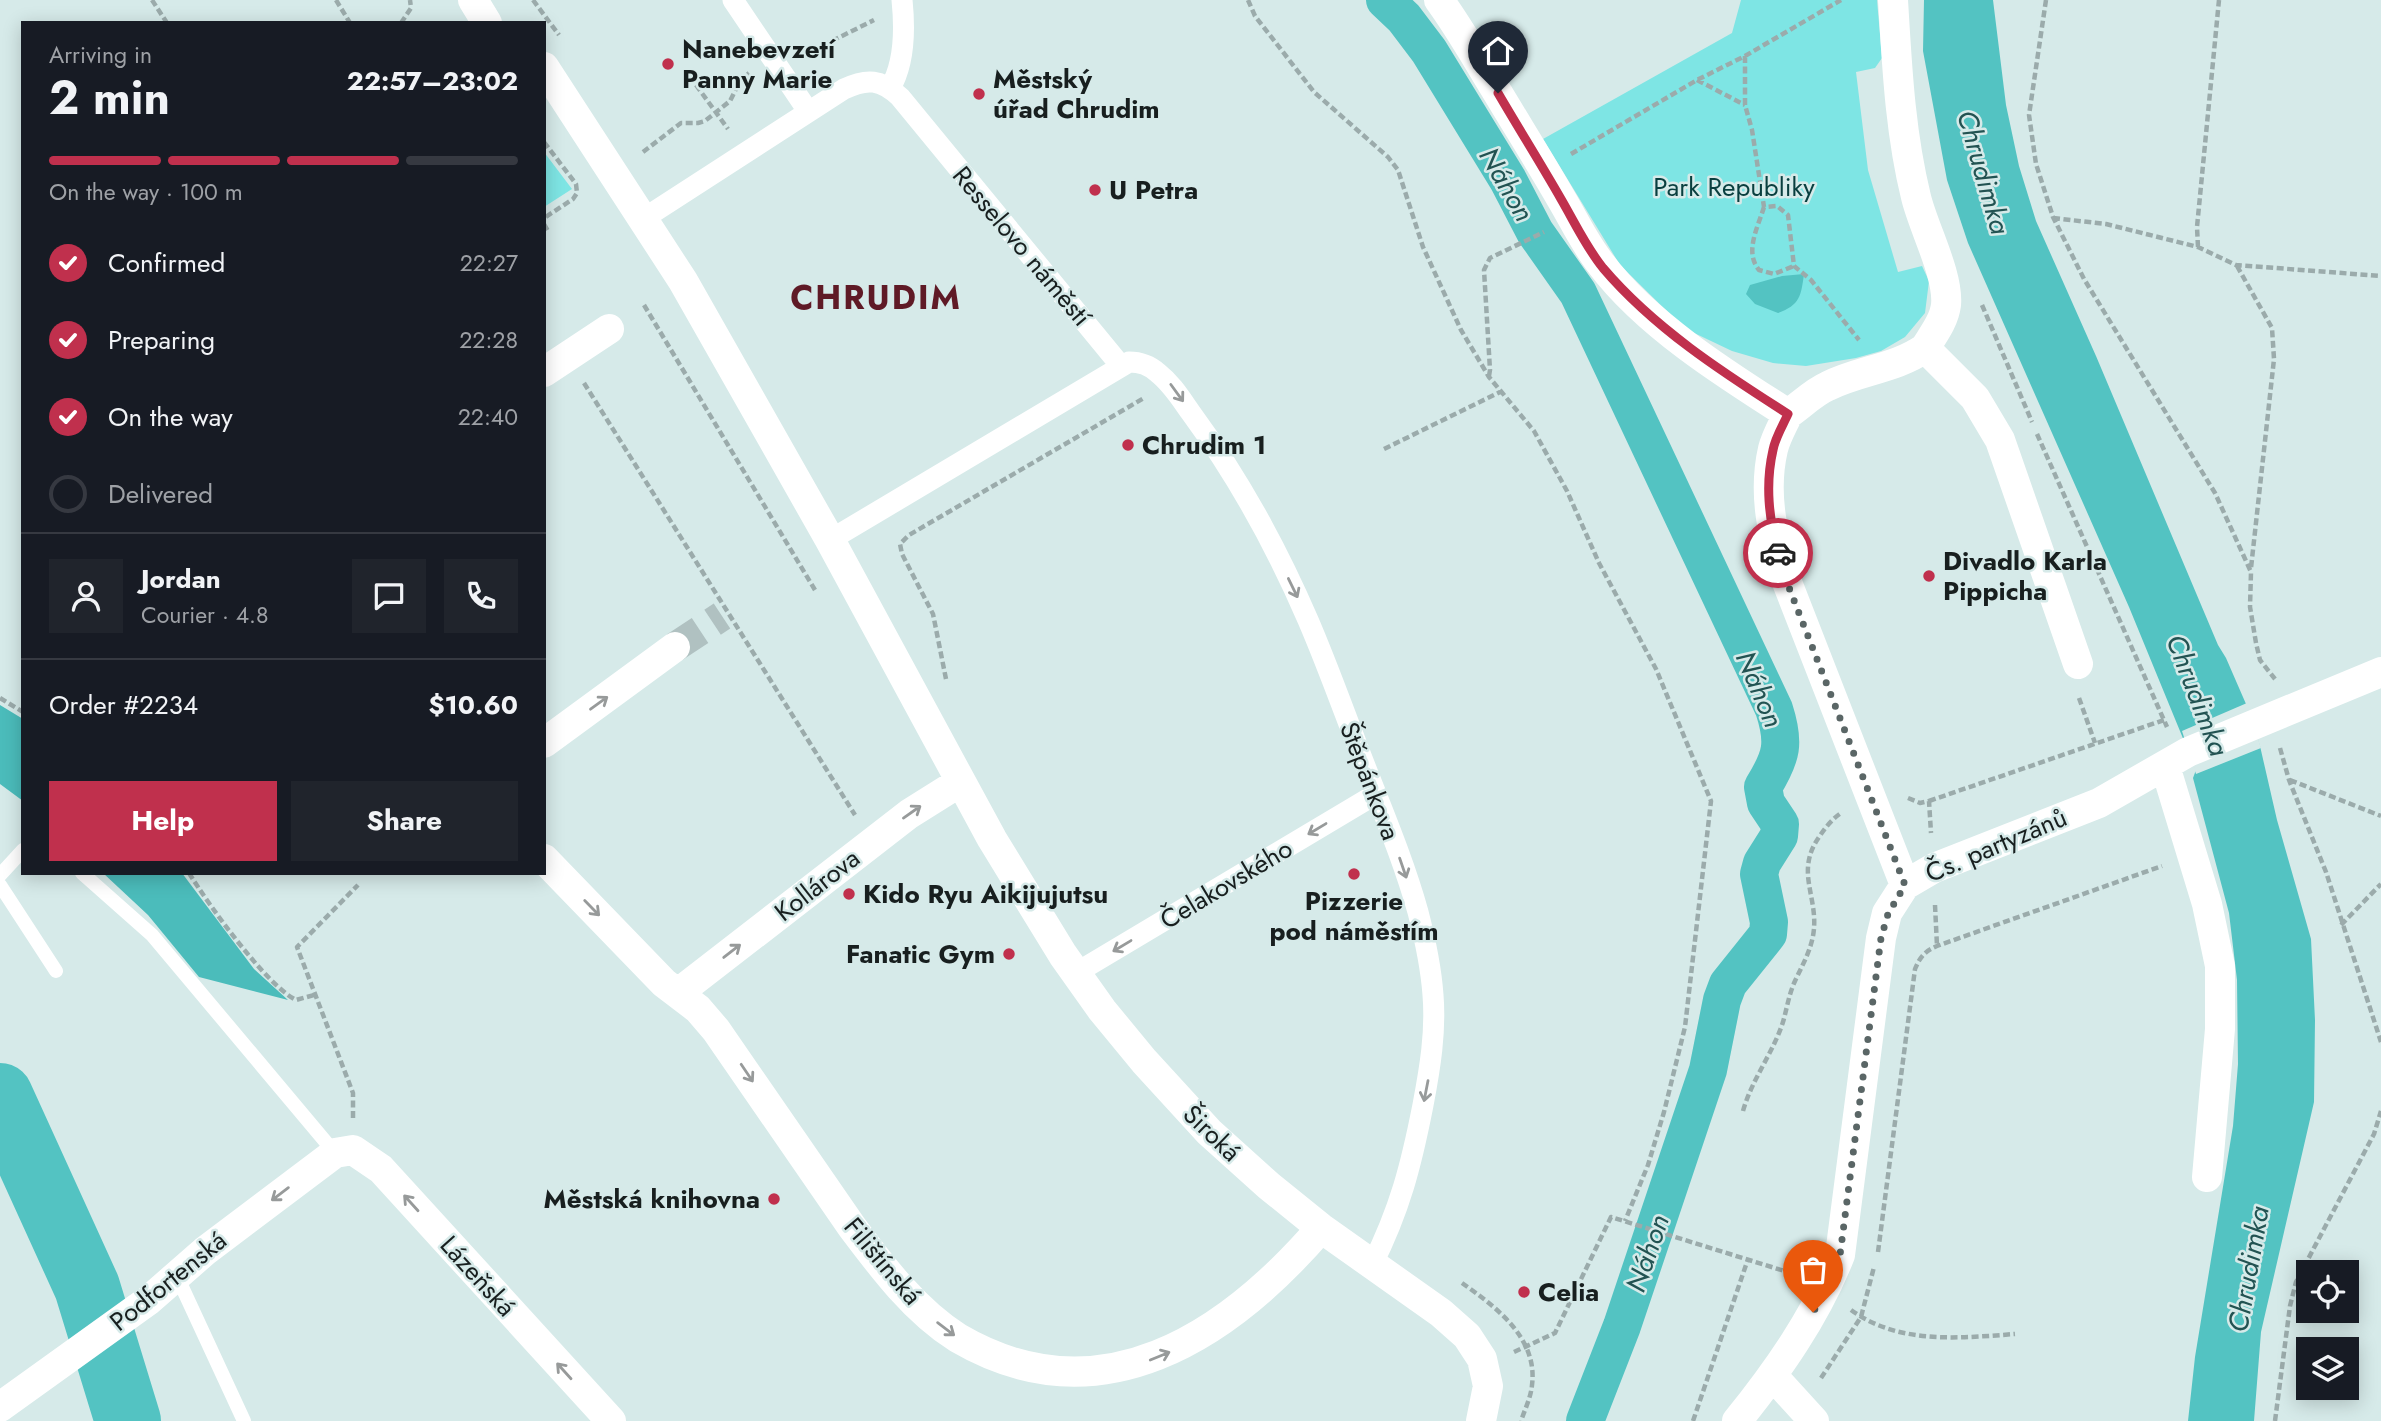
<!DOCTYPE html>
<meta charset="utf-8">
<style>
body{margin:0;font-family:Jost,sans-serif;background:#20242c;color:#f1f3f6;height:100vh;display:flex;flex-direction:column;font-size:26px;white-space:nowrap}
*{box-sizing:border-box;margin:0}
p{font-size:23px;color:#9ea1a6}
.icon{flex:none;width:38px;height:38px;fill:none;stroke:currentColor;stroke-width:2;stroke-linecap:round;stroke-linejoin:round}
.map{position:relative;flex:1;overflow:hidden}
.side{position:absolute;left:21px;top:21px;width:525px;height:854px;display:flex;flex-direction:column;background:#171b24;border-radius:0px;box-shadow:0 4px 18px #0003}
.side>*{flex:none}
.buttons{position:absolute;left:2296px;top:1260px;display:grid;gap:14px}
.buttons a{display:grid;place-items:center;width:63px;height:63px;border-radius:0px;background:#171b24;box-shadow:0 4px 18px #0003;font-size:35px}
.pin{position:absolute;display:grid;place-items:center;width:60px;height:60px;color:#fff;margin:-72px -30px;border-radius:50% 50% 50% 0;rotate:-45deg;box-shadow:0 0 7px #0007}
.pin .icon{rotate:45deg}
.courier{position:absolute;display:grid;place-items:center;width:70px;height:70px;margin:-35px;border:5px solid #c0304d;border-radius:50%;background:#fff;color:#222;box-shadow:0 2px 9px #0007}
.overview em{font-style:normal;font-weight:700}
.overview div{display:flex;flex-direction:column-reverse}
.overview{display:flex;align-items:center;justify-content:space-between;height:119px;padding:0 28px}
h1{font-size:46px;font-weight:700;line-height:52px}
.bar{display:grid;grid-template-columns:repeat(4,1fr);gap:10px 7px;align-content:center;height:84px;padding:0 28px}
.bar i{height:9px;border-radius:5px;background:#363941}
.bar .current{background:#c0304d}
.bar p{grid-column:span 4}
.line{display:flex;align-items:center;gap:18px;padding:0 28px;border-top:2px solid #363941}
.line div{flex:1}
.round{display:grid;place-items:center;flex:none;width:74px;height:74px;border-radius:0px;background:#20242c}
ol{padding:0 28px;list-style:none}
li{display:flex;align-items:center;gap:21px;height:77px}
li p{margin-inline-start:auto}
li .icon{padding:7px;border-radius:50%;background:#c0304d;color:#fff;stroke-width:4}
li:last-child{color:#9ea1a6}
li i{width:38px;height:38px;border:4px solid #363941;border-radius:50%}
.primary-button{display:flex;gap:14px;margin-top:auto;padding:14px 28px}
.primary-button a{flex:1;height:80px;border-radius:0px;background:#c0304d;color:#fff;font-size:28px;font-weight:700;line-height:80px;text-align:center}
.primary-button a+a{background:#20242c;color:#f1f3f6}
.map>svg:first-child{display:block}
.green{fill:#7ee5e4}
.forest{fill:#4bbcbb}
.water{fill:#53c3c2}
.pier{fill:#d6eae9}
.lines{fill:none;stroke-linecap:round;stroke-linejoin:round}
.canal{stroke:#53c3c2;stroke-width:38}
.river{stroke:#53c3c2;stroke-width:66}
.minor-tunnel{stroke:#b0c1c1;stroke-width:30;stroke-dasharray:30 15;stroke-linecap:butt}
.path{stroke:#9babab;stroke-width:4.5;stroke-dasharray:7 3.5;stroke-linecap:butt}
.service{stroke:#fff;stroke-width:14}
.pedestrian{stroke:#fff;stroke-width:21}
.minor{stroke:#fff;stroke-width:30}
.oneway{stroke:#979a9a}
.done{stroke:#5a6666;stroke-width:7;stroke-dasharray:0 12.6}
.route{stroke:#c0304d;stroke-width:9}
.poi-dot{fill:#c0304d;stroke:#d6eae9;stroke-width:2.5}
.labels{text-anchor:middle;stroke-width:5;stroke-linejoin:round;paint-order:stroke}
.poi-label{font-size:26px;font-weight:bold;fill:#181f1f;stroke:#d6eae9;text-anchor:start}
.park-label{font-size:26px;fill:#093f3f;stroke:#d6eae9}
.street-label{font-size:26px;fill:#181f1f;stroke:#d6eae9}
.water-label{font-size:28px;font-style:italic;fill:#225352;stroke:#d6eae9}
.district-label{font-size:33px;font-weight:bold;letter-spacing:2px;fill:#5f1a26;stroke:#d6eae9}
</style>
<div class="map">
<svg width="2381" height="1421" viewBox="0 0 2381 1421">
<rect width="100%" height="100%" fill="#d6eae9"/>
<!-- green -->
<path class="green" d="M1741 0H1877L1882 58 1875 68 1856 72 1868 170 1898 272 1922 266 1929 281 1925 313 1905 337 1881 351 1856 358 1806 366 1773 363 1732 351 1690 331 1679 323 1620 265 1543 139 1732 33Z
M544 152 572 189 544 207Z"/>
<!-- forest -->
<path class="forest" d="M0 705 23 719V801L0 784Z
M103 873H182L254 969 288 1000 199 977 148 915Z"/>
<!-- water -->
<path class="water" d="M1924 0H1993L2006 105 2019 166 2036 221 2096 356 2218 645 2226 658 2246 704 2260 746 2277 820 2311 939 2315 1020 2314 1102 2261 1332 2254 1421H2188L2195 1357 2233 1126 2238 1064 2237 980 2229 913 2193 778 2196 770 2129 607 1968 243 1947 180 1923 51Z
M1804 274C1801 296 1800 305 1778 313L1755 304 1746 294 1750 285 1782 276Z
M87 1287 161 1421H116Z"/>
<!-- pier -->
<path class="pier" d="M2247 703 2261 748 2196 774 2182 731Z"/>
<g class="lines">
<!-- canal -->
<path class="canal" d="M1385 0 1404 18 1429 51 1508 180 1535 232 1578 293 1774 709C1785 743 1782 756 1763 787L1766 803 1780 824 1779 836 1762 863 1759 874 1769 922 1768 934 1728 984 1722 1000 1708 1070 1622 1326 1585 1421"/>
<!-- river -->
<path class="river" d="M0 1096 87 1287 128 1421"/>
<!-- minor-tunnel -->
<path class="minor-tunnel" d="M675 647 722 616"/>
<!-- path -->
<path class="path" d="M152 0 167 23
M336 0 350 23
M533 0 559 35
M1248 0 1255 16 1314 92 1388 157 1398 170 1423 247 1461 330 1489 377 1534 431 1567 491 1599 563 1656 669 1711 801 1685 1027 1664 1112 1648 1165 1625 1221
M2046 0 2029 115 2036 164 2053 217 2084 279 2215 493 2251 572 2250 607 2256 643 2260 660 2275 679
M401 23 411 8 410 0
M804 55 874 20
M1745 56V105L1752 130 1764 207 1777 206 1788 215 1794 266 1811 280 1859 340
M1697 80 1745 105
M696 85 728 129
M544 142 576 184 577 193 573 199 544 218
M643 152 681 123H698L705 121 730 101 740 81 749 73
M1571 154 1697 80 1745 56 1841 0
M1764 207C1758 227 1744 252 1759 270L1774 274 1794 266
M2053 218 2106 224 2198 247 2236 265 2381 276
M544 224 548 231
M2198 247 2197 227 2219 0
M2237 266 2272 328 2274 359 2251 568
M644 305 815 590
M1982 305 2032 422
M1489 376 1490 370 1484 270 1490 258 1544 232
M584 383 855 815
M2037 434 2167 727
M1384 449 1500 392
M946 679 933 614 902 554 900 544 909 535 1144 398
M0 698 23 712
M2079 698 2095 743
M2280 748 2289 780 2326 872 2381 1042
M2290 780 2381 816
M1908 798 1920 803 1929 801 1931 833
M1929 801 2164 720
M189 873C208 904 266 985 296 1000L314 995
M1935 905 1937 946
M2341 925 2381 884
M1743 1111C1752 1079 1773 1053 1783 1022 1787 1008 1789 994 1795 981 1802 966 1810 952 1813 936 1820 898 1794 873 1819 837 1825 828 1832 819 1841 813
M353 1118V1093L297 947 358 885
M1878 1252 1915 969C1920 957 1925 951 1937 946L2162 866
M1462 1283C1496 1307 1538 1338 1532 1385 1531 1397 1525 1409 1521 1421
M1851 1310C1899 1345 1960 1338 2015 1334
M1514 1352 1555 1333 1611 1217 1794 1274
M1821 1378 1861 1317 1874 1267
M1693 1421 1748 1259
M2275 1421 2290 1306 2296 1282 2374 1134 2381 1111"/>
<!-- service -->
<path class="service" d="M82 873 152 935 335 1153
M0 875 23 850
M0 885 56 971
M176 1274 244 1421"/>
<!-- pedestrian -->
<path class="pedestrian" d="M733 0 808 111
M890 88C905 63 905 29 902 0
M643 219 844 89C867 78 881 79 900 97L1121 366
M830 540 1129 362C1141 362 1149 365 1158 373 1172 384 1181 399 1191 413 1238 477 1277 548 1308 620 1327 664 1343 709 1360 753 1380 805 1403 858 1418 912 1425 939 1431 967 1433 995 1436 1032 1430 1068 1423 1105 1411 1166 1400 1209 1372 1265
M1076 973 1376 794"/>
<!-- minor -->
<path class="minor" d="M473 0 487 23
M1439 0C1461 30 1479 63 1499 95 1520 130 1542 165 1562 200 1575 222 1585 244 1601 264 1646 324 1725 374 1788 414
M1893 0C1897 66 1900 132 1916 197 1923 227 1949 275 1946 305 1944 321 1933 335 1925 348L1975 398 2000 440 2078 664
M544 67 683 281 830 540 992 839 1063 955 1102 1010 1144 1061 1209 1132 1269 1186 1321 1228 1441 1313 1467 1336 1482 1359 1488 1386 1481 1421
M544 372 609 329
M1788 414C1783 425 1776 437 1773 449 1763 492 1772 530 1783 572L1905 885
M1788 414C1801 405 1814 392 1828 386 1860 370 1895 369 1925 348
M544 743 675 647
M2165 766 2207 904 2220 966V1029L2207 1177
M544 859 664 983 698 1009 716 1030 852 1227C882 1267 915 1311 958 1338 1100 1421 1227 1337 1321 1228
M678 993 909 814 960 782
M1773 1376 1814 1421
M0 1407 149 1300 205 1251 335 1153 353 1150 381 1169 611 1421
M1737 1421C1778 1370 1816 1316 1840 1255L1881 938 1887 913 1905 885 1934 868 2099 803 2188 752 2381 672"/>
</g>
<!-- one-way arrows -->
<defs><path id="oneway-shaft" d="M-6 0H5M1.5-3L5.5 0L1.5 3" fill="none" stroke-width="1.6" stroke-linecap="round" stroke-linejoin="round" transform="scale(1.75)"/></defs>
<g class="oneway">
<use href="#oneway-shaft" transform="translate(1177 393) rotate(54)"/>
<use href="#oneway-shaft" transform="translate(1293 588) rotate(64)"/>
<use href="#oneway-shaft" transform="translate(599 703) rotate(-36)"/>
<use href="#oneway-shaft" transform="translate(912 812) rotate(-35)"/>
<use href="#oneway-shaft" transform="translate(1317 829) rotate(149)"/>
<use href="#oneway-shaft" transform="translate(1403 868) rotate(71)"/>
<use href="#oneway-shaft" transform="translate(592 908) rotate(46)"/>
<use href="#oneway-shaft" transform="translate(1122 946) rotate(149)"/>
<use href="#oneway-shaft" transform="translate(732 951) rotate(-38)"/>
<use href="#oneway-shaft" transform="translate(747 1073) rotate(56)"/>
<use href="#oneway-shaft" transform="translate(1426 1091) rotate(101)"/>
<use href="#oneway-shaft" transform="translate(280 1194) rotate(143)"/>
<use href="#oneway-shaft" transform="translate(411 1203) rotate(-132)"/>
<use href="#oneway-shaft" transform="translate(946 1329) rotate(37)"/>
<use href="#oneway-shaft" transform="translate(1160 1356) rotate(-22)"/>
<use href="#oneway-shaft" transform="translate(564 1371) rotate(-132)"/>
</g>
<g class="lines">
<!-- done -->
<path class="done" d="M1778 553 1783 572 1905 885 1888 914 1881 938 1840 1255 1826 1291 1813 1312"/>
<!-- route -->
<path class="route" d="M1498 93C1519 129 1541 164 1561 199 1575 223 1586 247 1603 268 1654 328 1722 372 1788 414 1783 425 1775 438 1773 450 1765 485 1769 518 1778 553"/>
</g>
<!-- markers -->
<g class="poi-dot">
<circle cx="668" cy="64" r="7"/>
<circle cx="979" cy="94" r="7"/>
<circle cx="1095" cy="190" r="7"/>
<circle cx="1128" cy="445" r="7"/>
<circle cx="1929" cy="576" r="7"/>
<circle cx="1354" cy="874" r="7"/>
<circle cx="849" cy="894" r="7"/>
<circle cx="1009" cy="954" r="7"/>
<circle cx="774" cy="1199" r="7"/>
<circle cx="1524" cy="1292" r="7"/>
</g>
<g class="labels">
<!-- poi labels -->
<g class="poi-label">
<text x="682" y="58">Nanebevzetí<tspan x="682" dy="30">Panny Marie</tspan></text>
<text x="993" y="88">Městský<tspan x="993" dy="30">úřad Chrudim</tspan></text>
<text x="1109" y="199">U Petra</text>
<text x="1142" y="454">Chrudim 1</text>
<text x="1943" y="570">Divadlo Karla<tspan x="1943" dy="30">Pippicha</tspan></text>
<text x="863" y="903">Kido Ryu Aikijujutsu</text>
<text x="1354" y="910" text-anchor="middle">Pizzerie<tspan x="1354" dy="30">pod náměstím</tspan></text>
<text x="995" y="963" text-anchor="end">Fanatic Gym</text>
<text x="760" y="1208" text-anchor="end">Městská knihovna</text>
<text x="1538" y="1301">Celia</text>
</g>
<!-- park labels -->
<g class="park-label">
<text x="1734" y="196">Park Republiky</text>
</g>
<!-- street labels -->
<g class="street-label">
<text transform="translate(1022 246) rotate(50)" y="9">Resselovo náměstí</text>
<text transform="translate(1370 781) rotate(69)" y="9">Štěpánkova</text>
<text transform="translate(1996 845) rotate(-23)" y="9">Čs. partyzánů</text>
<text transform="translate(1226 884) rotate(-31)" y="9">Čelakovského</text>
<text transform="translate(817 885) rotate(-38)" y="9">Kollárova</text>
<text transform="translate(1212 1133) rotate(44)" y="9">Široká</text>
<text transform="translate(883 1261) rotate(50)" y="9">Filištínská</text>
<text transform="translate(478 1276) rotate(48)" y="9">Lázeňská</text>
<text transform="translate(168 1281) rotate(-39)" y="9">Podfortenská</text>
</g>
<!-- water labels -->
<g class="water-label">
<text transform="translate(1984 172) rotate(74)" y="10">Chrudimka</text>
<text transform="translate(1507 184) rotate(60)" y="10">Náhon</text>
<text transform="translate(1760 689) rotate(67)" y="10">Náhon</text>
<text transform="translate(2198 695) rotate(69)" y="10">Chrudimka</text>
<text transform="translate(1647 1253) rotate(-71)" y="10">Náhon</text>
<text transform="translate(2248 1269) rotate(-80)" y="10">Chrudimka</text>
</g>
<!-- district labels -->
<g class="district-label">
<text x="876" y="309">CHRUDIM</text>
</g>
</g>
</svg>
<div class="buttons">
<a><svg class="icon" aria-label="locate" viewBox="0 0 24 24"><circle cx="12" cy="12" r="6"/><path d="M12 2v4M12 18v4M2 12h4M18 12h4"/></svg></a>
<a><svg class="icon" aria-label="layers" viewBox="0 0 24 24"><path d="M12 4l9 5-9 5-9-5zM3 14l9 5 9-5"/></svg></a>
</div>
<div class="pin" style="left:1813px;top:1312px;background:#ea580c"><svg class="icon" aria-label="bag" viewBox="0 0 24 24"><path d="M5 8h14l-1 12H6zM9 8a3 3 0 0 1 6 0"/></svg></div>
<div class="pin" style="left:1498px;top:93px;background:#1f2937"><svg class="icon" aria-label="home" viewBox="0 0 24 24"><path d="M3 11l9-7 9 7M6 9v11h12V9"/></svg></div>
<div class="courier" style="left:1778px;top:553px"><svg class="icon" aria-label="car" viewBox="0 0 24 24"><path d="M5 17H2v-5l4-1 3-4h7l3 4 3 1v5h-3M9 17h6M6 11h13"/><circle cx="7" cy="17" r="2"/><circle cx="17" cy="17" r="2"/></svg></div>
<section class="side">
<div class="overview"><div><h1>2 min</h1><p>Arriving in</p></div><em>22:57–23:02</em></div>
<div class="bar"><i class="current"></i><i class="current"></i><i class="current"></i><i></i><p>On the way · 100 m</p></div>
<ol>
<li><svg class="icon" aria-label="check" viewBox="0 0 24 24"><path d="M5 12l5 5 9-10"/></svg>Confirmed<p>22:27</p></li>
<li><svg class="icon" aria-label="check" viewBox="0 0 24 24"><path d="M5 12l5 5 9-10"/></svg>Preparing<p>22:28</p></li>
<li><svg class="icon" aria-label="check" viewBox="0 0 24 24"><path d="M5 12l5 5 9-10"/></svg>On the way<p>22:40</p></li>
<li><i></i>Delivered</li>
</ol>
<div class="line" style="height:126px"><a class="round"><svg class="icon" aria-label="person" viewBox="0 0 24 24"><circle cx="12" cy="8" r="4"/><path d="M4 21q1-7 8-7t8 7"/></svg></a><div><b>Jordan</b><p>Courier · 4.8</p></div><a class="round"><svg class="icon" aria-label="chat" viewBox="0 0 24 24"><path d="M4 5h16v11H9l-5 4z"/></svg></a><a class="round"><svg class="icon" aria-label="phone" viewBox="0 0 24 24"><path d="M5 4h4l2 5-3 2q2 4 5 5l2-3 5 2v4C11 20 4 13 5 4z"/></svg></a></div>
<div class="line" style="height:91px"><div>Order #2234</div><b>$10.60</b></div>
<div class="primary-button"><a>Help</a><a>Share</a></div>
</section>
</div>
